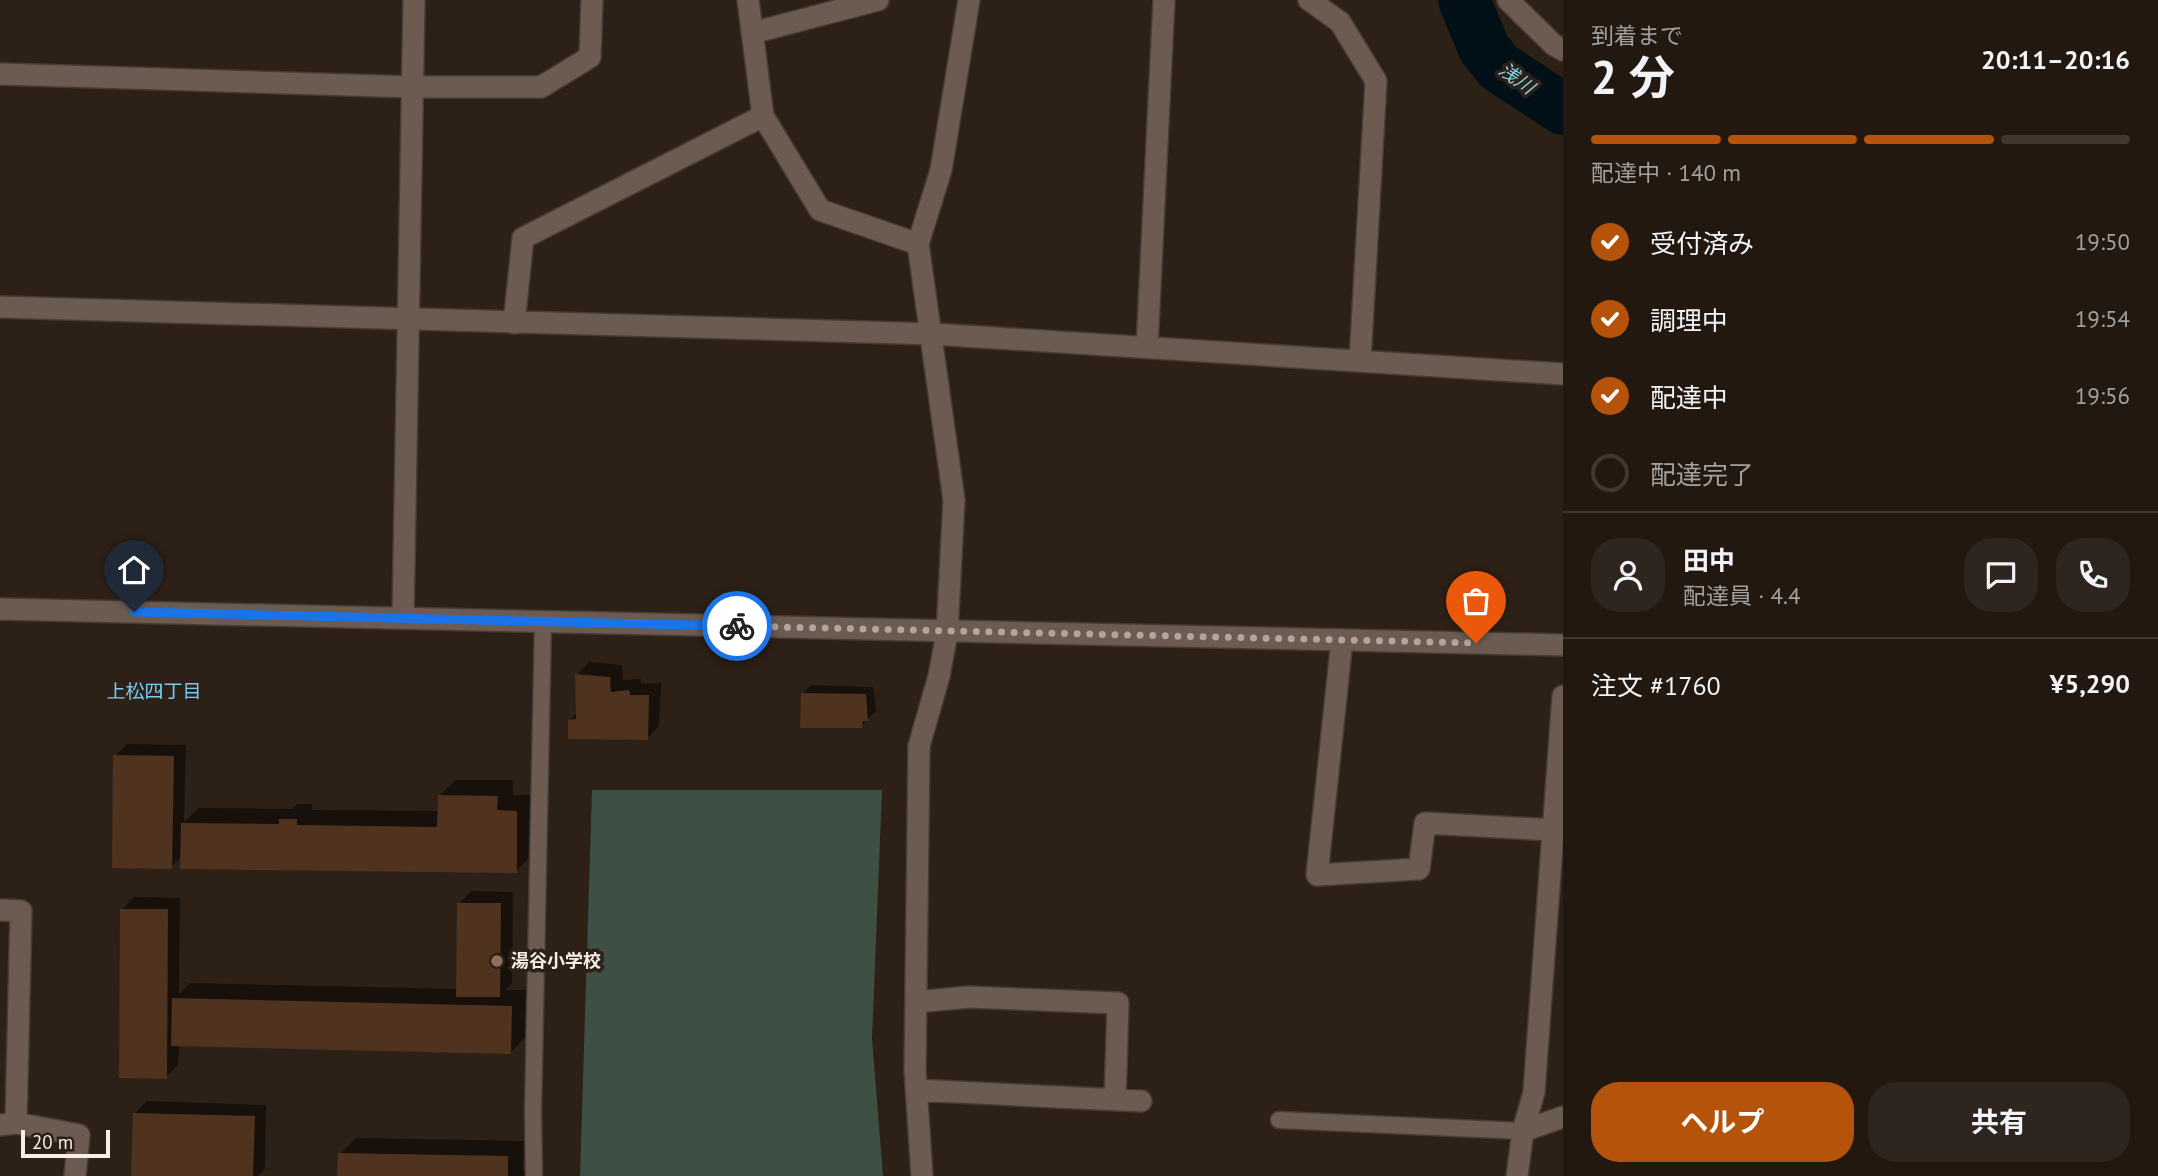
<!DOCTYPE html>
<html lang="ja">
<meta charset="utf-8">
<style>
body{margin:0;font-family:"PT Sans","Noto Sans JP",sans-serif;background:#2e251e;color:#f1f3f6;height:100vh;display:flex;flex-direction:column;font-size:26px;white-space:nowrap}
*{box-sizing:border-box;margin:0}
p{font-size:23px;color:#a2a09f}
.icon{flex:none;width:38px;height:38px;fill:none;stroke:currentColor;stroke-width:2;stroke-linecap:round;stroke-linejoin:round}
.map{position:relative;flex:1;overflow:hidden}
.drawer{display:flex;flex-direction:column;background:#221810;width:595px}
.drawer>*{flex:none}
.scale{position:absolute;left:21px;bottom:18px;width:89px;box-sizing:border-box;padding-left:7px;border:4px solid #f8eee8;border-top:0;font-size:19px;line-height:24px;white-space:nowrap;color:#f8eee8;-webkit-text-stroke:5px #2d2016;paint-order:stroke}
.pin{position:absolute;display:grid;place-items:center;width:60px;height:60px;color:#fff;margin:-72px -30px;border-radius:50% 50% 50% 0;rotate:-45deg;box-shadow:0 0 7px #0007}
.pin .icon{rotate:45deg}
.courier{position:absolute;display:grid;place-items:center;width:70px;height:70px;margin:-35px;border:5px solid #1a73e8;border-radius:50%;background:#fff;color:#222;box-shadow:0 2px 9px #0007}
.summary em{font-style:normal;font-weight:700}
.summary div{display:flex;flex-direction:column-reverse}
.summary{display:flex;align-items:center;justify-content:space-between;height:119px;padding:0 28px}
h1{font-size:46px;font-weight:700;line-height:52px}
.bar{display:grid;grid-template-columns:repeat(4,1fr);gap:10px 7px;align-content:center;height:84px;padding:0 28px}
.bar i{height:9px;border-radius:5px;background:#3f3730}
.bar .selected{background:#b45309}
.bar p{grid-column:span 4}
.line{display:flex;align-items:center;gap:18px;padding:0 28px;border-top:2px solid #3f3730}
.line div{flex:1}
.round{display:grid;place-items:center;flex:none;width:74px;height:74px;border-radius:28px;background:#2e251e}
ol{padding:0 28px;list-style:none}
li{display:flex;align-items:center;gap:21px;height:77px}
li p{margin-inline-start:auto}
li .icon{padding:7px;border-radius:50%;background:#b45309;color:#fff;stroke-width:4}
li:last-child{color:#a2a09f}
li i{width:38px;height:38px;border:4px solid #3f3730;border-radius:50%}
.action{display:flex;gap:14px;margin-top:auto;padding:14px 28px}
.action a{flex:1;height:80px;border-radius:28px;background:#b45309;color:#fff;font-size:28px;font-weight:700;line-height:80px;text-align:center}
.action a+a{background:#2e251e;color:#f1f3f6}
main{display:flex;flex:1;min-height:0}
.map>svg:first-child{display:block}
.pitch{fill:#3e5043}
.shadow{fill:#0007}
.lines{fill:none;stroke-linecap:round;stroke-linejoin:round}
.river{stroke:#001016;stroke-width:52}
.building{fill:#50331e}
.lane-casing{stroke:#473b35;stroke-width:19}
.street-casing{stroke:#473b35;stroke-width:24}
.secondary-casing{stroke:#473b35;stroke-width:24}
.lane{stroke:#6b5b50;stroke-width:16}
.street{stroke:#6b5b50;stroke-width:21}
.secondary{stroke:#6b5b50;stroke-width:21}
.done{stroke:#b1a69e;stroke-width:7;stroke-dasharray:0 12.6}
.route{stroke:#1a73e8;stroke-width:9}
.education-dot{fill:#8d6e63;stroke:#2d2016;stroke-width:2.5}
.labels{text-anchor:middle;stroke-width:7;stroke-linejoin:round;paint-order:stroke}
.poi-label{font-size:18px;font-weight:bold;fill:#f8eee8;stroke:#2d2016;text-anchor:start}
.water-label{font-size:19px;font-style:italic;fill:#86d4e9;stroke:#2d2016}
.neighbourhood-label{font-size:19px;fill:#77caf3;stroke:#2d2016}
</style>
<main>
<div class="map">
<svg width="1563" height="1176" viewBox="0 0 1563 1176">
<rect width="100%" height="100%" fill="#2d2016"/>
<!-- pitch -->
<path class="pitch" d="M592 790H882L872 1039 883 1176H580Z"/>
<!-- shadow -->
<path class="shadow" d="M589 662 622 665 623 680 641 679V684L661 683 659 726 647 738 570 720 578 712 577 675Z
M811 685 873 687 876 711 861 726 803 693Z
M127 744 186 745 184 822 199 808 292 809 297 804H312V810L439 811V796L456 780H513V795H533L532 855 516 871 182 856 171 867 115 756Z
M471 891 513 892 512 983 505 990H528L527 1036 511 1052 179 1044 178 1065 166 1077 122 910 134 897 180 898 179 994 190 983 458 989 459 904Z
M147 1101 266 1105 265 1169 258 1176H133L135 1113Z
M356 1138 524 1141 523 1171H531V1176H339L340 1154Z"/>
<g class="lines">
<!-- river -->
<path class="river" d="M1464 0 1484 48 1499 67 1563 109"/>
</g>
<!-- building -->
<path class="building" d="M575 674 610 677 611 692 629 690 630 695H649L648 740 568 739V720L576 719Z
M801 693 866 694 868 721H863L862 728H800Z
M113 755 174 756 172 869 112 868Z
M438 795 498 796 497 810 517 811V873L180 869 181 823 279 824V819H297V825L437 827Z
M457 903H501L500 997H456Z
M120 909H168L167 1079 119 1078Z
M172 998 512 1006 511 1054 171 1046Z
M133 1113 255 1116 253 1176H131Z
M338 1153 508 1156V1176H337Z"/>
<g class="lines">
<defs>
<path id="lane" d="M1279 1120 1523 1131
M534 1176 533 1112 543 621"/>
<path id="street" d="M748 0 763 116 820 210 918 244 954 500 947 633 939 676 919 746 915 1070 922 1176
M1309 0 1340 22 1376 81 1360 361
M1508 0 1554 45 1563 50
M752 33 878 0
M0 74 413 87H541L590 57 592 0
M918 244 941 170 969 0
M0 307 933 334 1563 374
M514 323 523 238 763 116
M1147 347 1164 0
M403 618 414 0
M1342 640 1317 875 1419 869 1425 823 1554 830
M0 910 21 911 16 1123
M916 1002 969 997 1118 1003 1115 1100
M916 1090 1141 1101
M0 1125 16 1123 79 1135 75 1176
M1523 1131 1563 1117
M1517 1176 1523 1131 1534 1092 1563 696"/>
<path id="secondary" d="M0 609 1563 645"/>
</defs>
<!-- lane casing -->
<use href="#lane" class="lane-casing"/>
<!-- street casing -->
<use href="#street" class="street-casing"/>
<!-- secondary casing -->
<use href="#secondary" class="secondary-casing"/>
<!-- lane -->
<use href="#lane" class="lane"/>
<!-- street -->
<use href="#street" class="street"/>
<!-- secondary -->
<use href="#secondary" class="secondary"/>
</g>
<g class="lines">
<!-- done -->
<path class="done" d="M737 626 1476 643"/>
<!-- route -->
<path class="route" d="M134 612 737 626"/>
</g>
<!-- markers -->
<circle class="education-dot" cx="497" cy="961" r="7"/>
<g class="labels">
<!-- poi labels -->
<g class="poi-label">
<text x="511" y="967">湯谷小学校</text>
</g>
<!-- water labels -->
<g class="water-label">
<text transform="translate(1517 78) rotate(36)" y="7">浅川</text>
</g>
<!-- neighbourhood labels -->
<g class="neighbourhood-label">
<text x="154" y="698">上松四丁目</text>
</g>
</g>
</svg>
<div class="scale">20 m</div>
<div class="pin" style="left:1476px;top:643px;background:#ea580c"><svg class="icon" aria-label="bag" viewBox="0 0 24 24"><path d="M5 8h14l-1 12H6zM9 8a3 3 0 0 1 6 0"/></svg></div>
<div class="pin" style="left:134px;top:612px;background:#1f2937"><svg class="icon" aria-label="home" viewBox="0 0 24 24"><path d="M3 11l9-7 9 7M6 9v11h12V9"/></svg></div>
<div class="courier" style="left:737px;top:626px"><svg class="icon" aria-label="bike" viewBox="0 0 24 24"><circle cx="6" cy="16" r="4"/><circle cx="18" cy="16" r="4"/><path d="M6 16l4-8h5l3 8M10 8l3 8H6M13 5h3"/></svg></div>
</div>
<section class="drawer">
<div class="summary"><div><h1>2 分</h1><p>到着まで</p></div><em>20:11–20:16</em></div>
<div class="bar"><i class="selected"></i><i class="selected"></i><i class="selected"></i><i></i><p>配達中 · 140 m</p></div>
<ol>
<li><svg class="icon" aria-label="check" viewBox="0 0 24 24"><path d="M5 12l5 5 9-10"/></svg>受付済み<p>19:50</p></li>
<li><svg class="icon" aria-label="check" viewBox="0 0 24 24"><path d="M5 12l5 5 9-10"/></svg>調理中<p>19:54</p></li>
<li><svg class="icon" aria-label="check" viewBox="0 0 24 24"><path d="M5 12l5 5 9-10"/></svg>配達中<p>19:56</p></li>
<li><i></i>配達完了</li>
</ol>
<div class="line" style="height:126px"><a class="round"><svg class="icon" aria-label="person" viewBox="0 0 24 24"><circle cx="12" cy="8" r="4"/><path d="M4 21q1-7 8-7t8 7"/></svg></a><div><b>田中</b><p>配達員 · 4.4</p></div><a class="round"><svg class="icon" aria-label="chat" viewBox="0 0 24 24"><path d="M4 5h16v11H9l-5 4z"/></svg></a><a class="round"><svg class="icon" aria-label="phone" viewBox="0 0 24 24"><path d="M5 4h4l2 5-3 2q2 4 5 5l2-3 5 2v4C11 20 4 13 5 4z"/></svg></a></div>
<div class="line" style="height:91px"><div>注文 #1760</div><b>¥5,290</b></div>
<div class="action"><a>ヘルプ</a><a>共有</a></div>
</section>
</main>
